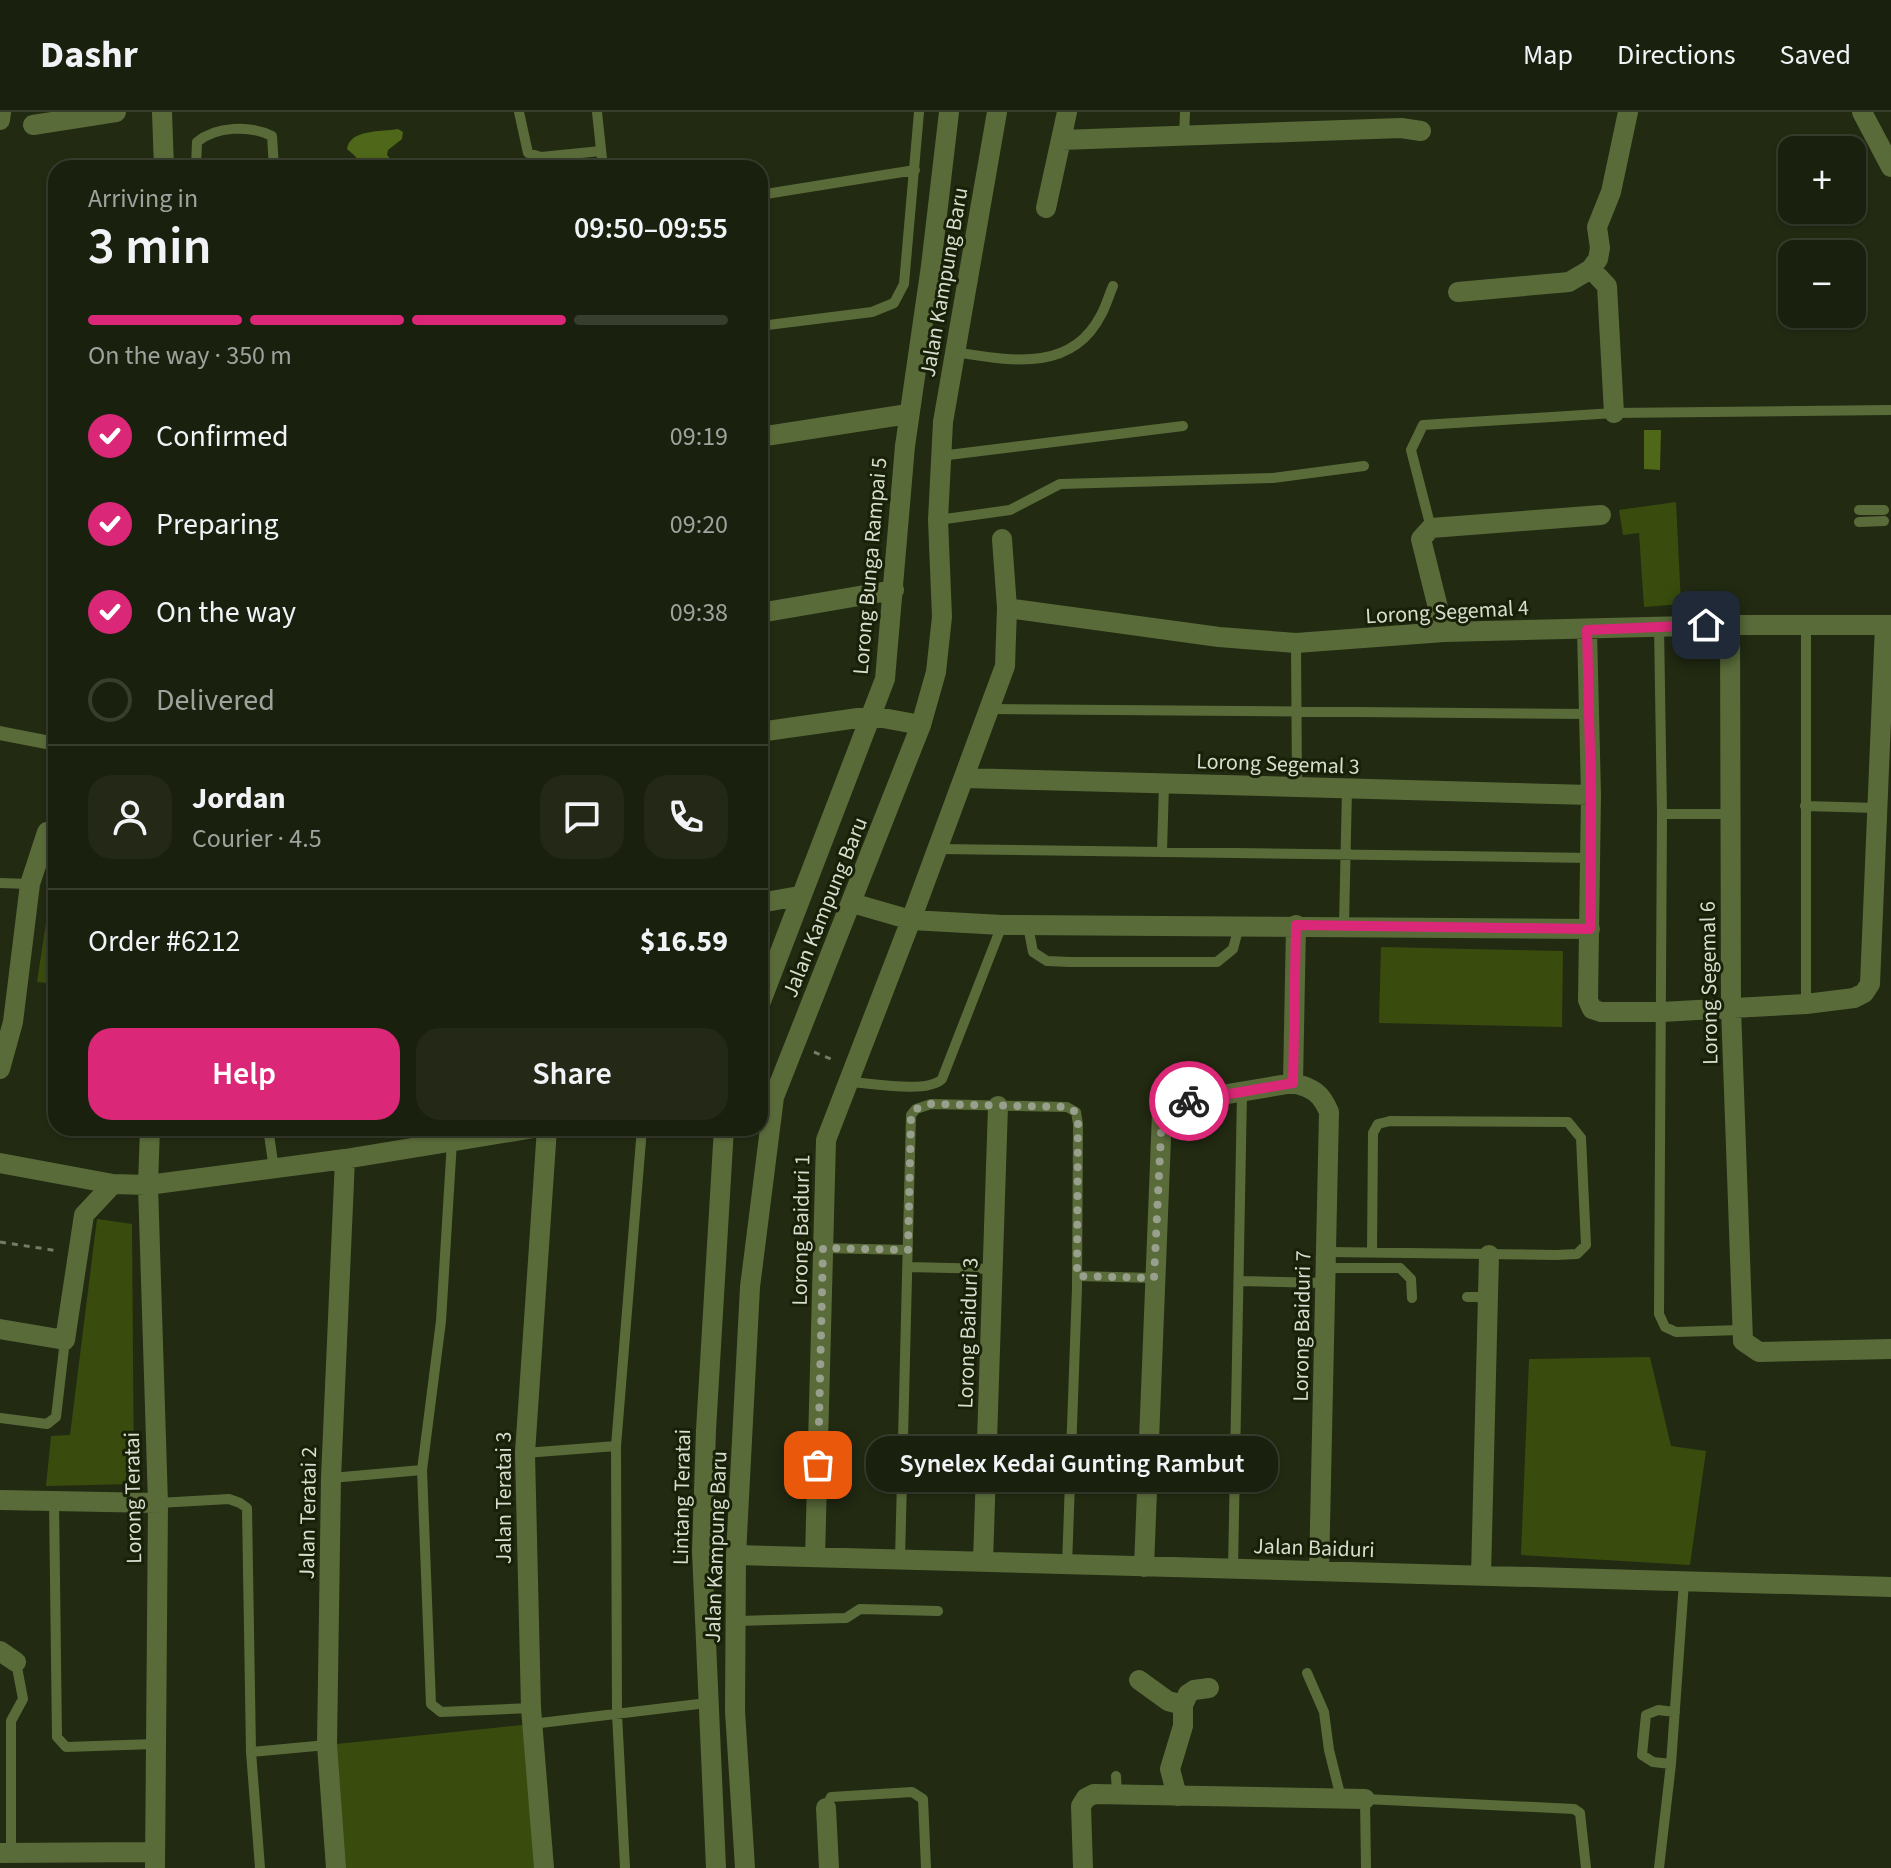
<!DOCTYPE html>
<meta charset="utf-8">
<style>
body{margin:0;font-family:"Source Sans 3",sans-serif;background:#232817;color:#f1f3f6;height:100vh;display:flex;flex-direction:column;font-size:30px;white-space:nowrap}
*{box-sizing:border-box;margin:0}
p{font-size:26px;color:#9fa39e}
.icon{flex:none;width:44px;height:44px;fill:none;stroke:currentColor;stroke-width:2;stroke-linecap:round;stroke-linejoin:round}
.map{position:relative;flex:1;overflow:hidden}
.sheet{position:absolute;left:48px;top:48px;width:720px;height:976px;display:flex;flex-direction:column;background:#1a200e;border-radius:24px;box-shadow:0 2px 6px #0004,0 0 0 2px #383e2e}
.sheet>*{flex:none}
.tools{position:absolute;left:1778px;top:24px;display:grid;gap:16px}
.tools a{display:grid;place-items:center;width:88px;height:88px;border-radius:16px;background:#1a200e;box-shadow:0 2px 6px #0004,0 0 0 2px #383e2e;font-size:40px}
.pin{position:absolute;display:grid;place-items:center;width:68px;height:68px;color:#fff;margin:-34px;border-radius:16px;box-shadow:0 4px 12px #0006}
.courier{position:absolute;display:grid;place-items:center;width:80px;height:80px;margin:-40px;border:6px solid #db2777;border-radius:50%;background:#fff;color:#222;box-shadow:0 2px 10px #0007}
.bubble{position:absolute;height:56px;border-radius:24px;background:#1a200e;box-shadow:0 2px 6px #0004,0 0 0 2px #383e2e;font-size:26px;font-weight:600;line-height:56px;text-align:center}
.overview em{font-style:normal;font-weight:600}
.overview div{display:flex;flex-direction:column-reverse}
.overview{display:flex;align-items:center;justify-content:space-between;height:136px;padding:0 40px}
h1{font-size:52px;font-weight:600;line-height:60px}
.bar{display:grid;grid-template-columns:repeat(4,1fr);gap:12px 8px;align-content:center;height:96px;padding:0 40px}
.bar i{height:10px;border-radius:6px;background:#383e2e}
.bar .selected{background:#db2777}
.bar p{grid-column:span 4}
.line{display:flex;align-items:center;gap:20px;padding:0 40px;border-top:2px solid #383e2e}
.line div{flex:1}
.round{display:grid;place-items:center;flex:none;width:84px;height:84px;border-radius:24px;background:#232817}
ol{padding:0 40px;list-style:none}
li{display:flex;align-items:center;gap:24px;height:88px}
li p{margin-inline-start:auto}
li .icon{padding:8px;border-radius:50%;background:#db2777;color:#fff;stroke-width:4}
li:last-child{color:#9fa39e}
li i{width:44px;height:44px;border:4px solid #383e2e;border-radius:50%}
.primary-button{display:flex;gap:16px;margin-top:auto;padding:16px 40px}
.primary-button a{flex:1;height:92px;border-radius:24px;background:#db2777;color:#fff;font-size:32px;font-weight:600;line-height:92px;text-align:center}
.primary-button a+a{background:#232817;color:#f1f3f6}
header{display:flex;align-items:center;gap:48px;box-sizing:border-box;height:112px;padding:0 40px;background:#1a200e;border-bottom:2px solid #383e2e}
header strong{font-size:38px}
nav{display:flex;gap:44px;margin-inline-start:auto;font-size:28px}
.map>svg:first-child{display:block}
.green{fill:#394c0e}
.water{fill:#4f6718}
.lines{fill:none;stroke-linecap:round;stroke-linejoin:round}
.path{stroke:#747b68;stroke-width:3;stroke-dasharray:6 6;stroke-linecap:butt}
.service{stroke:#5a6b3a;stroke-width:10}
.pedestrian{stroke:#5a6b3a;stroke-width:14}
.minor{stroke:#5a6b3a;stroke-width:20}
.tertiary{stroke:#5a6b3a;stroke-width:20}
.done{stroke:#989f8d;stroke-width:8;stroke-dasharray:0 14.4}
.route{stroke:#db2777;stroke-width:10}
.labels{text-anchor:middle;stroke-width:6;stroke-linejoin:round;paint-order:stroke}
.street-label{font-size:22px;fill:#d8decf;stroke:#182008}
</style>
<header>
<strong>Dashr</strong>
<nav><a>Map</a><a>Directions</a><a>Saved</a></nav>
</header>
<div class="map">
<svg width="1891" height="1756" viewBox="0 0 1891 1756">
<rect width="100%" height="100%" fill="#222a12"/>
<!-- green -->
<path class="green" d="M1676 390 1681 492 1644 495 1639 421 1623 423 1619 398Z
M56 746V872L37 870Z
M1381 835 1563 839 1562 915 1379 911Z
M97 1107 132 1112 134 1372 46 1374 51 1324 70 1323Z
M1650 1245 1671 1334 1706 1339 1690 1453 1521 1443 1529 1247Z
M532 1612 540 1756H336L327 1633Z"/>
<!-- water -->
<path class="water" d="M398 17 403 20 402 27 388 38 387 43 394 51V56H358L356 45 347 37C350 17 381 20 398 17Z
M1644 318H1661L1660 358 1644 357Z"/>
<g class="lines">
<!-- path -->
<path class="path" d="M814 940 836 949
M0 1130 59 1139"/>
<!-- service -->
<path class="service" d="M519 0 528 41 541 45 601 39
M597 0 603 56
M1184 25 1185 0
M196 56 197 30C216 14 250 13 272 24L274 56
M760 83 915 58
M760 214 872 200 894 191 904 172 919 0
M954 240C1008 248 1071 262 1101 203 1106 194 1109 183 1113 174
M940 344 1183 314
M1859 398H1884
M938 408 1010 398 1060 372 1273 366 1364 354
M1859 410 1884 409
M1431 416 1411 338 1423 313 1614 301 1891 298
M1659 514 1662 702 1659 1202 1665 1215 1676 1220 1741 1218
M1296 531 1297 675
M990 597 1590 602
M1805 694 1877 696
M1662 702H1730
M938 737 1591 746
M1162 739 1164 672
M0 771 30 772
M1344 813 1347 677
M1028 814 1033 840 1047 849 1070 850H1217L1233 837 1239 814
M1806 892V512
M849 970C871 971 927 982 942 967L1002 813
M268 1016 274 1057
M450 1016 452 1029 441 1209 422 1358 431 1592 441 1600 531 1596
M823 1136 908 1138
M1328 1140 1556 1143 1577 1142 1586 1133 1581 1026 1568 1010 1390 1009 1378 1012 1373 1021 1372 1141
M908 1155 993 1157
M1327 1156H1400L1411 1167 1412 1186
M1077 1164 1154 1166
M1240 1169 1326 1171
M1467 1185H1489
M0 1306 47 1312 56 1305 65 1228
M525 1341 616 1334
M331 1366 422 1358
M54 1389 57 1625 66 1635 155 1632
M158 1391 229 1387 240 1391 247 1396 251 1640 260 1756
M900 1448 911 1003 916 997 931 992 1067 995 1076 1000 1078 1012 1077 1176 1067 1453
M1233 1457 1242 981
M736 1509 846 1506 860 1497 938 1499
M1307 1561 1324 1600 1329 1638 1341 1686
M532 1612 707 1591
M251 1640 327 1633
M1671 1652 1653 1650 1642 1643 1646 1603 1658 1598 1675 1600
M1116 1664 1117 1683
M826 1696 831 1685 912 1680 923 1687 926 1756
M11 1741V1609L23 1587 16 1550
M625 1756 617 1602 616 1334 642 1016
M1366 1756 1365 1687 1574 1697 1580 1701 1586 1756
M1659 1756 1671 1652 1684 1470"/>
<!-- pedestrian -->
<path class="pedestrian" d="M0 621 56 632"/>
<!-- minor -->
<path class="minor" d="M162 0 164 56
M1862 0 1891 55
M0 8 1 0
M33 13 116 0
M1061 28 1401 16 1421 19
M1046 96 1067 0
M1458 180 1569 170 1591 157
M1614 301 1607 174 1591 157 1598 147 1600 136 1597 115 1611 80 1628 0
M760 325 908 302
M1007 496 1219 525 1296 531 1444 520 1730 513H1891
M760 501 894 478
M1730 513 1731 896 1743 1229 1759 1240 1891 1237
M1587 518 1591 683 1588 888 1592 897 1601 900H1661L1806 892 1854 886 1864 881 1870 872 1885 513
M1444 520 1421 427 1431 416 1601 403
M760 620 872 604 921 613
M965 666 1591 683
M760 791 799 784
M852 791 911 808 1002 813 1590 817
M760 892 885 567 905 334 931 154 949 0
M0 957 13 910 30 772 47 720
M1293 971 1296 813
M150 1016 148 1073 158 1391 155 1756
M0 1051 113 1072 148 1073 345 1047 534 1016
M0 1217 65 1228 84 1103 113 1072
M0 1388 158 1391
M736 1443 1891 1475
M815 1446 826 1028 911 808 1005 554 1007 496 1002 427
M983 1450 998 994
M1144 1455 1162 1001 1174 991 1293 971C1313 976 1321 981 1329 1000L1319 1460
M1481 1464 1489 1143
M0 1539 16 1550
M1139 1568 1168 1589 1183 1593
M1177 1684 1170 1657 1183 1614V1593L1188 1582 1194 1578 1209 1576
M826 1696 829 1756
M0 1741 154 1740
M336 1756 327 1633 331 1366 345 1047
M544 1756 531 1596 525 1341 547 1016
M716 1756 702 1439 706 1318 724 1016
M1083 1756 1081 1694 1086 1686 1094 1682 1365 1687"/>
<!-- tertiary -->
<path class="tertiary" d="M745 1756 735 1599 736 1443 750 1175 774 985 921 613 936 560 942 505 938 408 943 310 997 0"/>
</g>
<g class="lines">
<!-- done -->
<path class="done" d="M818 1353 823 1136 908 1138 911 1003 916 997 931 992 1067 995 1076 1000 1078 1012 1077 1164 1154 1166 1162 1001 1174 991 1189 989"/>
<!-- route -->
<path class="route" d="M1189 989 1293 971 1296 813 1590 817 1591 683 1587 518 1706 513"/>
</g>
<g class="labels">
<!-- street labels -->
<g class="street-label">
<text transform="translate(943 170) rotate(-80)" y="8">Jalan Kampung Baru</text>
<text transform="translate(869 454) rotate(-85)" y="8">Lorong Bunga Rampai 5</text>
<text transform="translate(1447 499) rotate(-3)" y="8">Lorong Segemal 4</text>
<text transform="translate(1278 651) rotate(2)" y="8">Lorong Segemal 3</text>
<text transform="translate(824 795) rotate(-68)" y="8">Jalan Kampung Baru</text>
<text transform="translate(1708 871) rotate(-91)" y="8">Lorong Segemal 6</text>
<text transform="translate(800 1118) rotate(-89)" y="8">Lorong Baiduri 1</text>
<text transform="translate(1301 1214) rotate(-89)" y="8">Lorong Baiduri 7</text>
<text transform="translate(967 1221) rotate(-88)" y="8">Lorong Baiduri 3</text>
<text transform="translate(681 1385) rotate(-89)" y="8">Lintang Teratai</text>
<text transform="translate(132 1386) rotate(-91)" y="8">Lorong Teratai</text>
<text transform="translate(503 1386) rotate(-90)" y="8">Jalan Teratai 3</text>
<text transform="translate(307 1401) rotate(-89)" y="8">Jalan Teratai 2</text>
<text transform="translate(715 1435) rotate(-88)" y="8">Jalan Kampung Baru</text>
<text transform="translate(1314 1435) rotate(2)" y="8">Jalan Baiduri</text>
</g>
</g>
</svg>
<div class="tools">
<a>+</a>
<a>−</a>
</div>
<div class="pin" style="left:818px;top:1353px;background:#ea580c"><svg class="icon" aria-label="bag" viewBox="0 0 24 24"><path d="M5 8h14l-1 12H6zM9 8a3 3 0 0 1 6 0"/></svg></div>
<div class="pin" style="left:1706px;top:513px;background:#1f2937"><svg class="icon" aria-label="home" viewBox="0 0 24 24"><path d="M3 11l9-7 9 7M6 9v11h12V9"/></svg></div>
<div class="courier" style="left:1189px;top:989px"><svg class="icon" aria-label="bike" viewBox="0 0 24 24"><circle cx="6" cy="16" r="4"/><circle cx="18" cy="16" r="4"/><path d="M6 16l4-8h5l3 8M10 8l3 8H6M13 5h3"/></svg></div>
<div class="bubble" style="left:866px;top:1324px;width:412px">Synelex Kedai Gunting Rambut</div>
<section class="sheet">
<div class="overview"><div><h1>3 min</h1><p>Arriving in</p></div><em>09:50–09:55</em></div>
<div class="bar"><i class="selected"></i><i class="selected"></i><i class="selected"></i><i></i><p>On the way · 350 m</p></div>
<ol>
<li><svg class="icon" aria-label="check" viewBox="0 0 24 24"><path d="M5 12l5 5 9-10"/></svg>Confirmed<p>09:19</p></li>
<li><svg class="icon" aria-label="check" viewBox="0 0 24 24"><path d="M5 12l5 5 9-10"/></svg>Preparing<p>09:20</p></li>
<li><svg class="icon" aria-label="check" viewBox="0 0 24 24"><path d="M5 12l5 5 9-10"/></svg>On the way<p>09:38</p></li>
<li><i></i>Delivered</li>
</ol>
<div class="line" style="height:144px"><a class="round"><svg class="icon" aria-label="person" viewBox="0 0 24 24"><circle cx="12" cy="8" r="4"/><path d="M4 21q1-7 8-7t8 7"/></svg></a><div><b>Jordan</b><p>Courier · 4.5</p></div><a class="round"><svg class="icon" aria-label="chat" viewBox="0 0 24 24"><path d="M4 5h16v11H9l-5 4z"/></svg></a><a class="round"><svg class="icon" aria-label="phone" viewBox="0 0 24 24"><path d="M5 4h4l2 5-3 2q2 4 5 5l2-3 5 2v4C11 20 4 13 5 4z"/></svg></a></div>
<div class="line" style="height:104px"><div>Order #6212</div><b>$16.59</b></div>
<div class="primary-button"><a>Help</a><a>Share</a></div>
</section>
</div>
